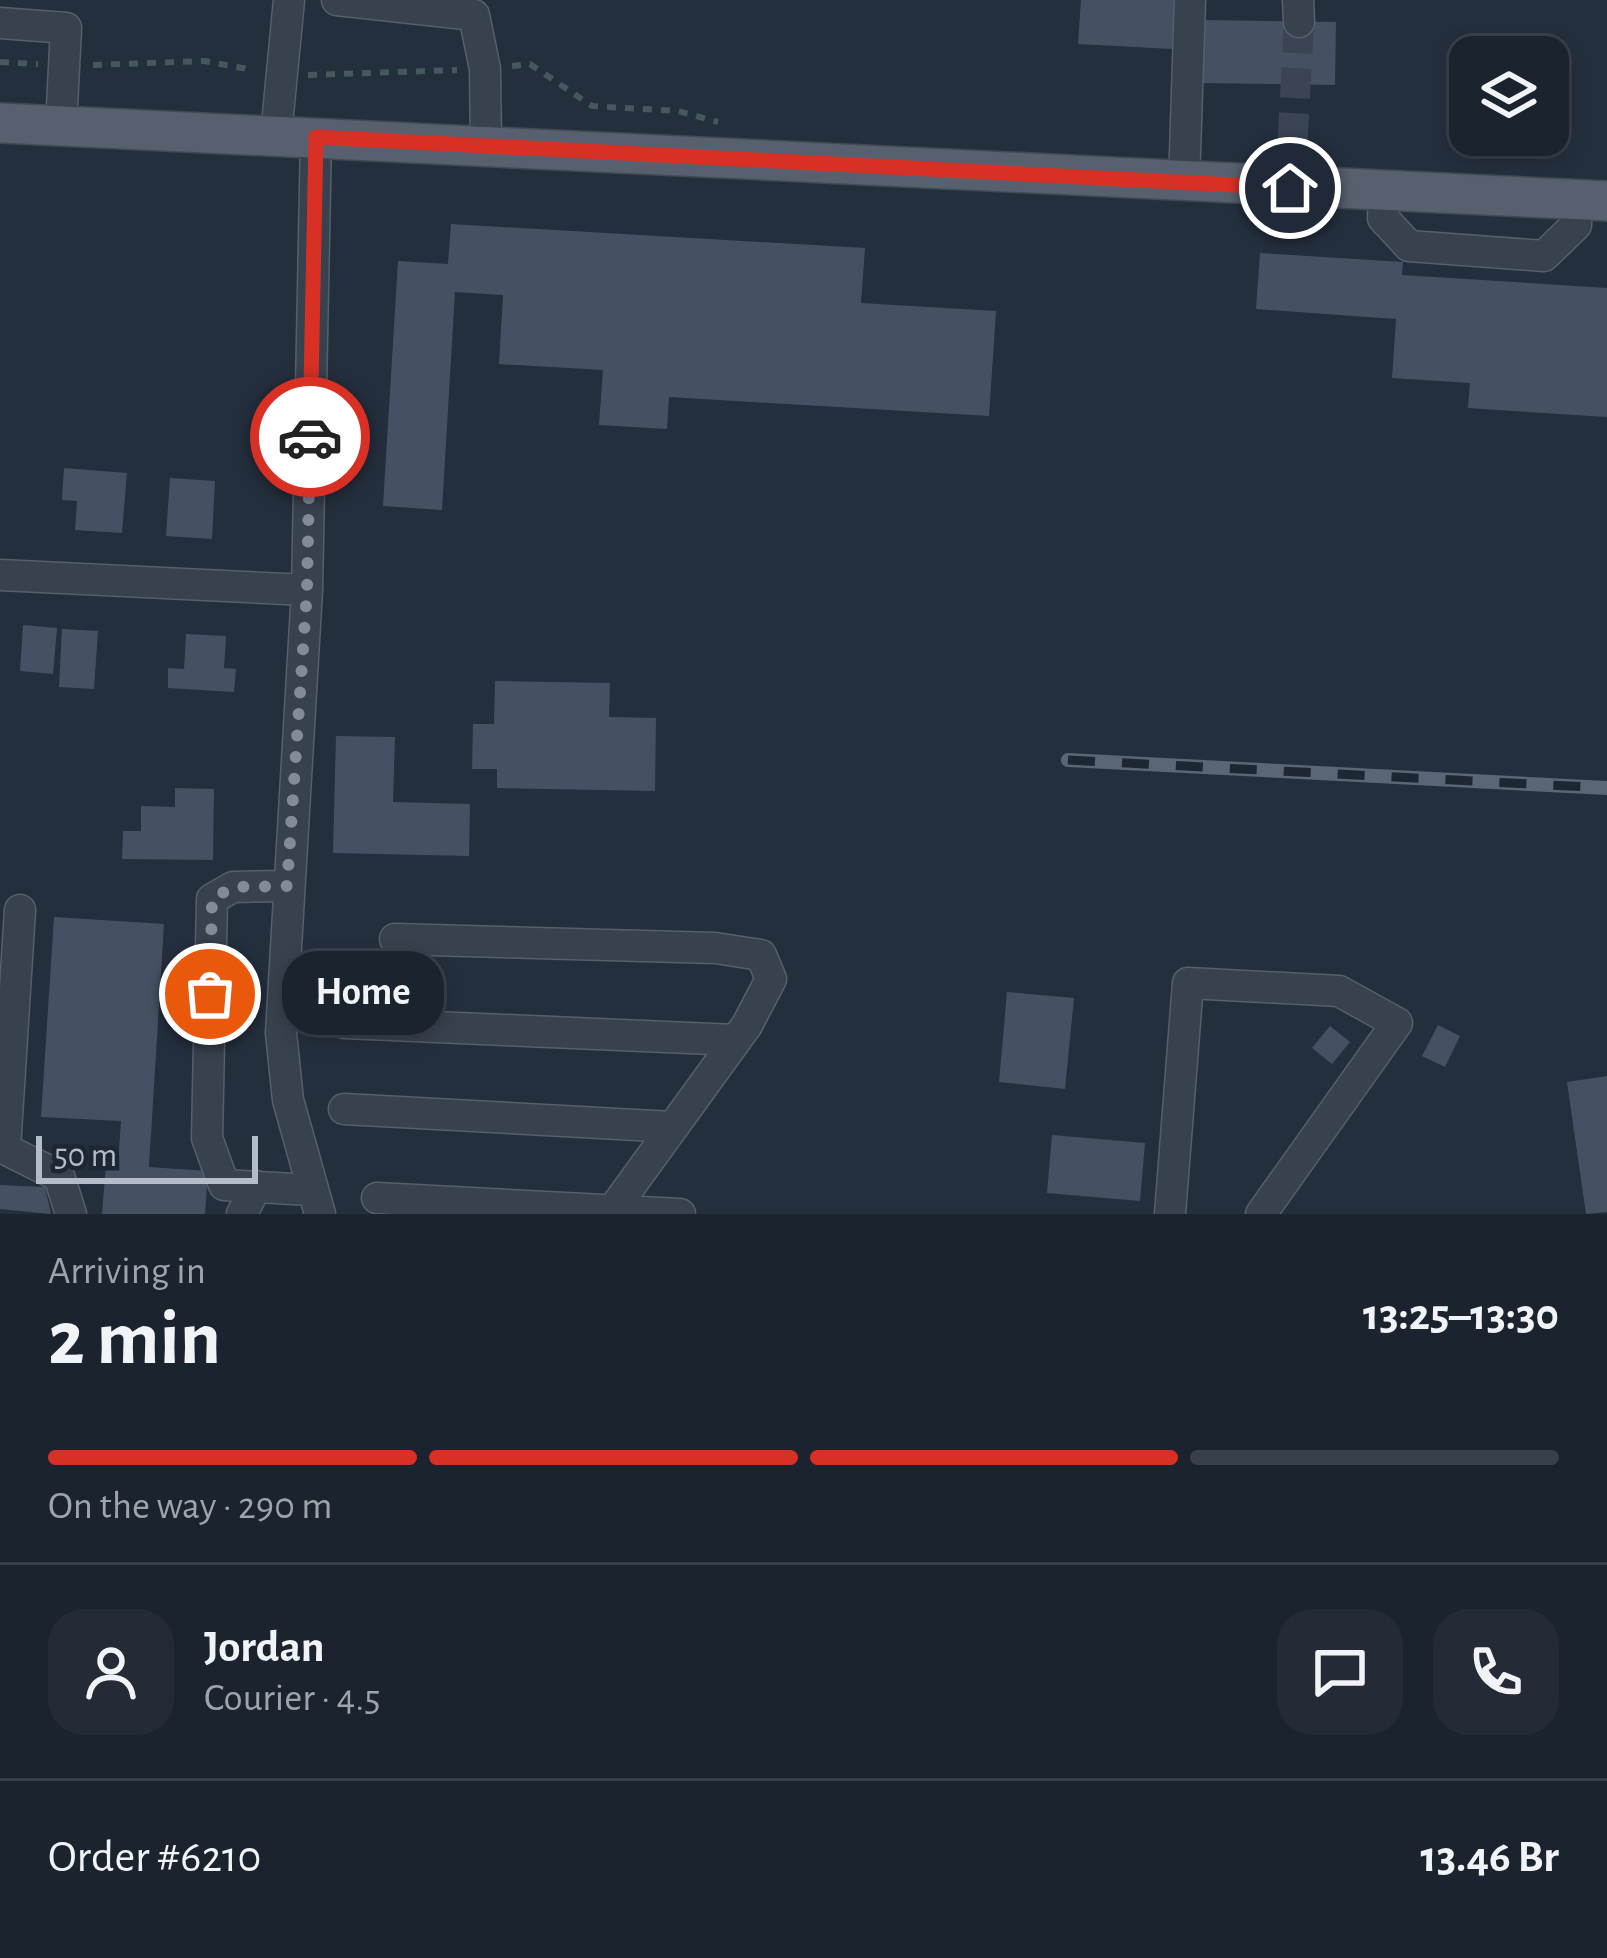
<!DOCTYPE html>
<meta charset="utf-8">
<style>
body{margin:0;font-family:"Alegreya Sans",sans-serif;background:#242b36;color:#f1f3f6;height:100vh;display:flex;flex-direction:column;font-size:45px;white-space:nowrap}
*{box-sizing:border-box;margin:0}
p{font-size:39px;color:#a0a4aa}
.icon{flex:none;width:66px;height:66px;fill:none;stroke:currentColor;stroke-width:2;stroke-linecap:round;stroke-linejoin:round}
.map{position:relative;height:1214px;overflow:hidden}
.drawer{display:flex;flex-direction:column;background:#1b232e;flex:1}
.drawer>*{flex:none}
.controls{position:absolute;left:1449px;top:36px;display:grid;gap:24px}
.controls a{display:grid;place-items:center;width:120px;height:120px;border-radius:24px;background:#1b232e;box-shadow:0 6px 18px #0003,0 0 0 3px #39404a;font-size:60px}
.scale{position:absolute;left:36px;bottom:30px;width:222px;box-sizing:border-box;padding-left:12px;border:6px solid #b4bcc9;border-top:0;font-size:33px;line-height:42px;white-space:nowrap;color:#b4bcc9;-webkit-text-stroke:9px #1d2633;paint-order:stroke}
.pin{position:absolute;display:grid;place-items:center;width:102px;height:102px;color:#fff;margin:-51px;border:6px solid #fff;border-radius:50%;box-shadow:0 3px 12px #0007}
.courier{position:absolute;display:grid;place-items:center;width:120px;height:120px;margin:-60px;border:9px solid #d93025;border-radius:50%;background:#fff;color:#222;box-shadow:0 3px 15px #0007}
.bubble{position:absolute;height:84px;border-radius:36px;background:#1b232e;box-shadow:0 6px 18px #0003,0 0 0 3px #39404a;font-size:39px;font-weight:700;line-height:84px;text-align:center}
.overview em{font-style:normal;font-weight:700}
.overview div{display:flex;flex-direction:column-reverse}
.overview{display:flex;align-items:center;justify-content:space-between;height:204px;padding:0 48px}
h1{font-size:78px;font-weight:700;line-height:90px}
.bar{display:grid;grid-template-columns:repeat(4,1fr);gap:18px 12px;align-content:center;height:144px;padding:0 48px}
.bar i{height:15px;border-radius:9px;background:#39404a}
.bar .current{background:#d93025}
.bar p{grid-column:span 4}
.line{display:flex;align-items:center;gap:30px;padding:0 48px;border-top:3px solid #39404a}
.line div{flex:1}
.round{display:grid;place-items:center;flex:none;width:126px;height:126px;border-radius:36px;background:#242b36}
.map>svg:first-child{display:block}
.building{fill:#455162}
.lines{fill:none;stroke-linecap:round;stroke-linejoin:round}
.minor-tunnel{stroke:#3a4453;stroke-width:30;stroke-dasharray:30 15;stroke-linecap:butt}
.minor-casing{stroke:#565f6c;stroke-width:33}
.major-casing{stroke:#414a57;stroke-width:42}
.path{stroke:#44595c;stroke-width:6;stroke-dasharray:9 9;stroke-linecap:butt}
.minor{stroke:#38414e;stroke-width:30}
.major{stroke:#56606e;stroke-width:39}
.rail-casing{stroke:#5a6575;stroke-width:14}
.rail{stroke:#1d2633;stroke-width:9;stroke-dasharray:27;stroke-linecap:butt}
.done{stroke:#828b98;stroke-width:12;stroke-dasharray:0 21.6}
.route{stroke:#d93025;stroke-width:15}
</style>
<div class="map">
<svg width="1607" height="1214" viewBox="0 0 1607 1214">
<rect width="100%" height="100%" fill="#242f3e"/>
<!-- building -->
<path class="building" d="M1081 0H1175L1172 49 1078 44Z
M1203 20 1336 22 1335 85 1202 83Z
M451 224 865 248 861 303 996 311 989 416 669 397 667 429 599 425 603 370 499 364 503 295 455 292 442 510 383 506 398 261 448 264Z
M1260 253 1403 262 1402 275 1607 288V417L1468 408 1470 383 1392 378 1396 319 1256 309Z
M64 468 127 473 122 533 75 530 77 501 62 500Z
M170 478 215 481 212 539 166 536Z
M23 625 57 628 53 674 20 671Z
M62 629 98 631 94 689 59 687Z
M186 634 226 636 224 668 236 669 234 692 168 688V668L184 669Z
M495 681 610 683 609 717 656 718 655 791 497 788V769H472L473 724H494Z
M336 736 395 737 393 802 470 804 469 856 333 853Z
M175 788 214 789 213 860 122 859 123 831H141V806L175 807Z
M54 917 164 924 149 1167 208 1171 205 1214H102L106 1164 118 1165 121 1121 41 1117Z
M1007 992 1074 998 1065 1089 999 1082Z
M1438 1025 1460 1036 1445 1067 1422 1056Z
M1330 1026 1350 1042 1332 1064 1312 1048Z
M1607 1076V1212L1586 1214 1567 1082Z
M1052 1135 1145 1143 1140 1201 1047 1193Z
M0 1185 45 1187 51 1214 0 1209Z"/>
<g class="lines">
<!-- minor-tunnel -->
<path class="minor-tunnel" d="M1290 188 1299 22"/>
<defs>
<path id="minor" d="M337 0 474 15 485 69 486 147
M1298 0 1299 22
M0 23 66 28 61 126
M276 135 289 0
M316 137 307 590 281 1033 288 1100 320 1214
M1184 183 1190 0
M1384 192 1383 218 1409 246 1544 256 1576 225V200
M0 575 307 590
M287 886 233 887 212 899 207 1138 224 1185 310 1190
M20 910 5 1149 59 1176 71 1214
M395 939 715 948 761 955 771 979 747 1025 610 1214
M344 1023 736 1040
M344 1109 673 1127
M377 1198 680 1214
M242 1214 256 1186
M1170 1214 1188 983 1339 991 1397 1023 1261 1214"/>
<path id="major" d="M0 123 1607 201"/>
</defs>
<!-- minor casing -->
<use href="#minor" class="minor-casing"/>
<!-- major casing -->
<use href="#major" class="major-casing"/>
<!-- path -->
<path class="path" d="M0 62 38 64
M93 65 204 61 253 70
M512 66 530 64 592 106 678 111 718 122
M308 75 457 70"/>
<!-- minor -->
<use href="#minor" class="minor"/>
<!-- major -->
<use href="#major" class="major"/>
<defs>
<path id="rail" d="M1068 760 1607 788"/>
</defs>
<!-- rail casing -->
<use href="#rail" class="rail-casing"/>
<!-- rail -->
<use href="#rail" class="rail"/>
</g>
<g class="lines">
<!-- done -->
<path class="done" d="M210 994 212 899 233 887 287 886 307 590 310 437"/>
<!-- route -->
<path class="route" d="M310 437 316 137 1290 188"/>
</g>
</svg>
<div class="controls">
<a><svg class="icon" aria-label="layers" viewBox="0 0 24 24"><path d="M12 4l9 5-9 5-9-5zM3 14l9 5 9-5"/></svg></a>
</div>
<div class="scale">50 m</div>
<div class="pin" style="left:210px;top:994px;background:#ea580c"><svg class="icon" aria-label="bag" viewBox="0 0 24 24"><path d="M5 8h14l-1 12H6zM9 8a3 3 0 0 1 6 0"/></svg></div>
<div class="pin" style="left:1290px;top:188px;background:#1f2937"><svg class="icon" aria-label="home" viewBox="0 0 24 24"><path d="M3 11l9-7 9 7M6 9v11h12V9"/></svg></div>
<div class="courier" style="left:310px;top:437px"><svg class="icon" aria-label="car" viewBox="0 0 24 24"><path d="M5 17H2v-5l4-1 3-4h7l3 4 3 1v5h-3M9 17h6M6 11h13"/><circle cx="7" cy="17" r="2"/><circle cx="17" cy="17" r="2"/></svg></div>
<div class="bubble" style="left:282px;top:951px;width:162px">Home</div>
</div>
<section class="drawer">
<div class="overview"><div><h1>2 min</h1><p>Arriving in</p></div><em>13:25–13:30</em></div>
<div class="bar"><i class="current"></i><i class="current"></i><i class="current"></i><i></i><p>On the way · 290 m</p></div>
<div class="line" style="height:216px"><a class="round"><svg class="icon" aria-label="person" viewBox="0 0 24 24"><circle cx="12" cy="8" r="4"/><path d="M4 21q1-7 8-7t8 7"/></svg></a><div><b>Jordan</b><p>Courier · 4.5</p></div><a class="round"><svg class="icon" aria-label="chat" viewBox="0 0 24 24"><path d="M4 5h16v11H9l-5 4z"/></svg></a><a class="round"><svg class="icon" aria-label="phone" viewBox="0 0 24 24"><path d="M5 4h4l2 5-3 2q2 4 5 5l2-3 5 2v4C11 20 4 13 5 4z"/></svg></a></div>
<div class="line" style="height:156px"><div>Order #6210</div><b>13.46 Br</b></div>
</section>
